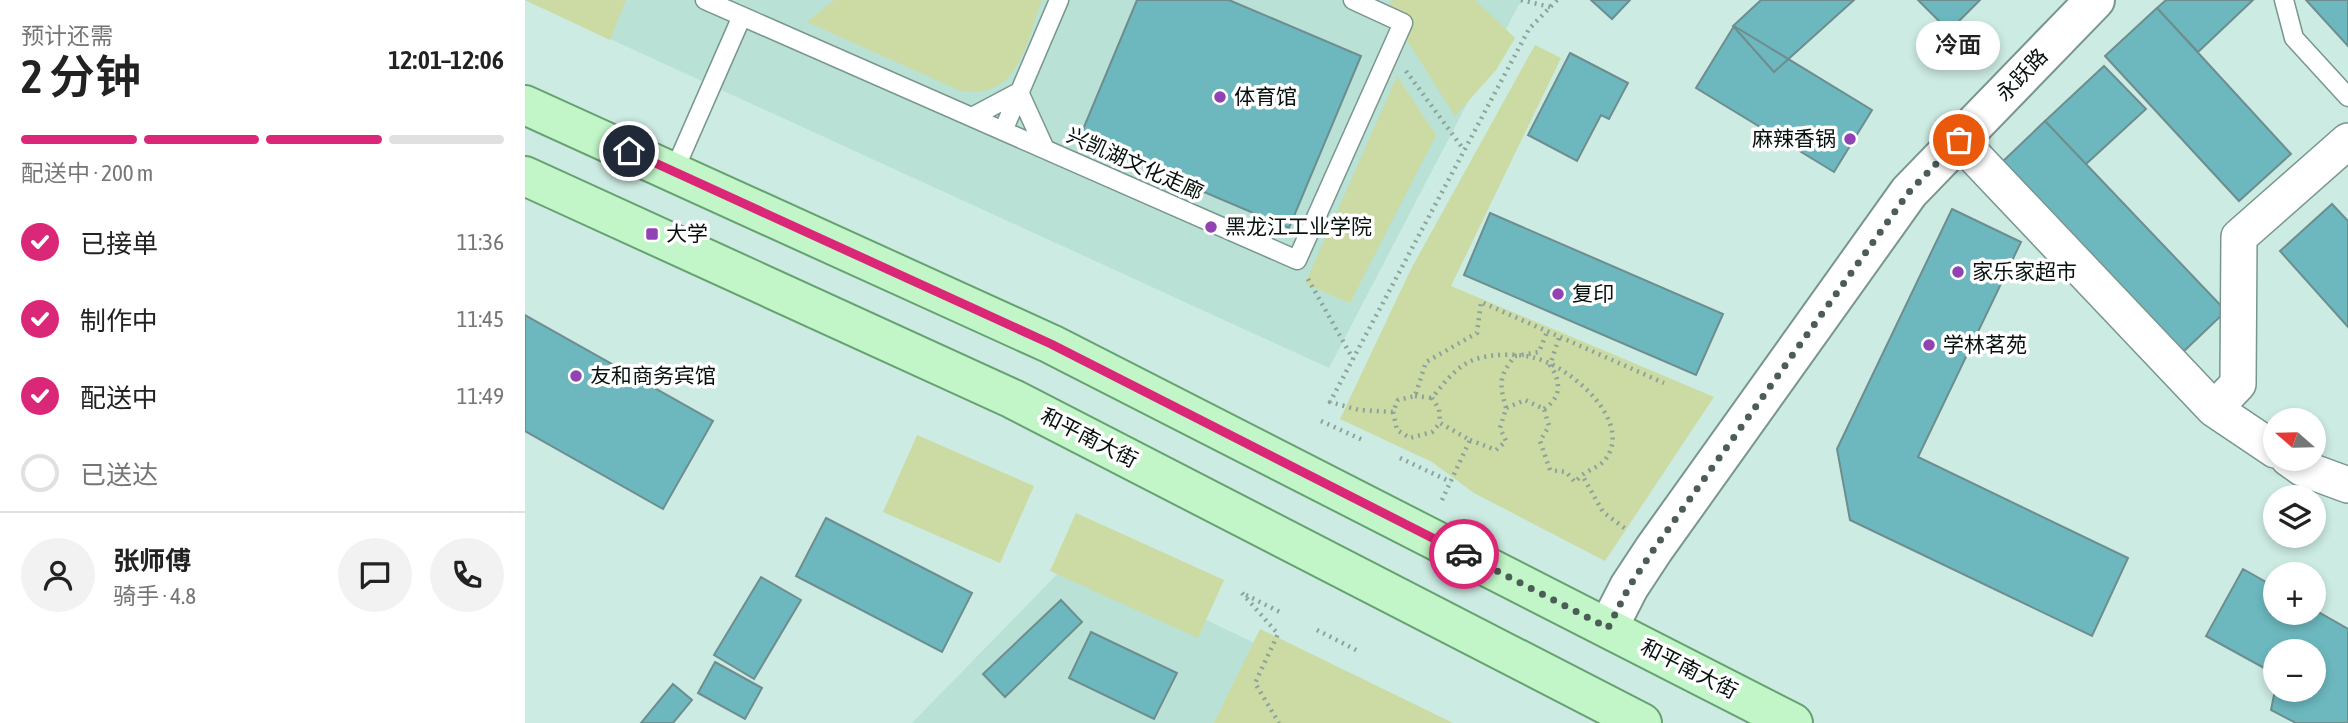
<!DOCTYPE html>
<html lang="zh">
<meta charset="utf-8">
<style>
body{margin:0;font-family:"Asap Condensed","Noto Sans SC",sans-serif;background:#f2f2f2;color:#222;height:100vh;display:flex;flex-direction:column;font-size:26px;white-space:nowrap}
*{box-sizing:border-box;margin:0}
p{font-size:23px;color:#767676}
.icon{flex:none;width:38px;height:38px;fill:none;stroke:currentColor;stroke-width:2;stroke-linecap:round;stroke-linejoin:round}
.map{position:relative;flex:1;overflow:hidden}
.side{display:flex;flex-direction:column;background:#fff;width:525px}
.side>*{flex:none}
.needle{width:46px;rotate:290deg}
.buttons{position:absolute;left:1738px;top:408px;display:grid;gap:14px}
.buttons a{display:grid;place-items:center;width:63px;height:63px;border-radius:50%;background:#fff;box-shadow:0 4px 10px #0003;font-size:35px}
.pin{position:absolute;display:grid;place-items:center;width:60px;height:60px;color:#fff;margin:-30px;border:4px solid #fff;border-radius:50%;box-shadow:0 2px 7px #0007}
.courier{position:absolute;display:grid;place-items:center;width:70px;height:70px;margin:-35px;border:5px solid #db2777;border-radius:50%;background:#fff;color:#222;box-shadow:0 2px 9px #0007}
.bubble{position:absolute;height:49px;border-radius:24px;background:#fff;box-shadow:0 4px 10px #0003;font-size:23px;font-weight:600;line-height:49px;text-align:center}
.head em{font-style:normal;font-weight:600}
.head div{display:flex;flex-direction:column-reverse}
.head{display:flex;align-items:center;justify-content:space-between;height:119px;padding:0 21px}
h1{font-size:46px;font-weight:600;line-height:52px}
.bar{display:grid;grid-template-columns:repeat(4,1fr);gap:10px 7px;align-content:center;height:84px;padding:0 21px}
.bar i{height:9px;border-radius:5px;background:#e0e0e0}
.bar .selected{background:#db2777}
.bar p{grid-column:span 4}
.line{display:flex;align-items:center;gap:18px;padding:0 21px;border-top:2px solid #e0e0e0}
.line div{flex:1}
.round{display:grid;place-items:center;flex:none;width:74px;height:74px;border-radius:37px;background:#f2f2f2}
ol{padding:0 21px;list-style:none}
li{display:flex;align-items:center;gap:21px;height:77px}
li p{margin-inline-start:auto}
li .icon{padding:7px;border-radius:50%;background:#db2777;color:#fff;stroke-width:4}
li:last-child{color:#767676}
li i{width:38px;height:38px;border:4px solid #e0e0e0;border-radius:50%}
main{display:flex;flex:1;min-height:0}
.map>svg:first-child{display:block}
.built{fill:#b9e1d5}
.green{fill:#ccdaa3}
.building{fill:#6cb8be;stroke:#6e8d8f;stroke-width:2}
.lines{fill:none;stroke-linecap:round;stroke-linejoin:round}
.lane-casing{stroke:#79968e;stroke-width:21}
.street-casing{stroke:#79968e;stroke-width:38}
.secondary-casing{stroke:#79968e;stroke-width:42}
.primary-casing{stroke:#66a170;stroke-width:42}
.path{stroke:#8ba39c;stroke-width:4.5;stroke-dasharray:2 5;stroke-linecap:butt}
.lane{stroke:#fff;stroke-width:18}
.street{stroke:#fff;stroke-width:35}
.secondary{stroke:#fff;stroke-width:38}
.primary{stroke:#c2f5c8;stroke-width:38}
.done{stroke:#4c5d58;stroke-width:7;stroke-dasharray:0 12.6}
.route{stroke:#db2777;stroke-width:9}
.poi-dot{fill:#9143b3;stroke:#fff;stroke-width:2.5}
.labels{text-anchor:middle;stroke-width:7;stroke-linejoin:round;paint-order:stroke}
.street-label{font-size:21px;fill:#07110e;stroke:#fff}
.poi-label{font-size:21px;fill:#07110e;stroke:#fff;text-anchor:start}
</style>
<main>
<section class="side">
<div class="head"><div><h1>2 分钟</h1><p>预计还需</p></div><em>12:01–12:06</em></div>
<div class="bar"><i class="selected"></i><i class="selected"></i><i class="selected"></i><i></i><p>配送中 · 200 m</p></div>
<ol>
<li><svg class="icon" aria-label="check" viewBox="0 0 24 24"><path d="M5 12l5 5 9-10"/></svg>已接单<p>11:36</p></li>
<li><svg class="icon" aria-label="check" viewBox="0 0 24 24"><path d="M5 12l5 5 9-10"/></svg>制作中<p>11:45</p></li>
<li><svg class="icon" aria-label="check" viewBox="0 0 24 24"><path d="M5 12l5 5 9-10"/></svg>配送中<p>11:49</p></li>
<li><i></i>已送达</li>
</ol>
<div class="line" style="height:126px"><a class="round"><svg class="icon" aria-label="person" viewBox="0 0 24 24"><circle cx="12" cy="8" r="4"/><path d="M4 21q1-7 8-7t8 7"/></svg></a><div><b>张师傅</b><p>骑手 · 4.8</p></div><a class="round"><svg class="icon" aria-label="chat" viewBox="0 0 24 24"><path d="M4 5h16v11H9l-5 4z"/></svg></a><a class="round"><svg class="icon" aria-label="phone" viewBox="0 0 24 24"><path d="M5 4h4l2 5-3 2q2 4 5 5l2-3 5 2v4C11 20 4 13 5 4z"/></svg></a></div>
</section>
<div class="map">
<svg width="1823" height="723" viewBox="0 0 1823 723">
<rect width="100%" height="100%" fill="#ccebe2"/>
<!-- built -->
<path class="built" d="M0 0H998L993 6 804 368Z
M549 557 898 723H387Z"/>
<!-- green -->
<path class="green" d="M0 0H101L85 40Z
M309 0H517C500 44 495 99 436 91L282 22Z
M868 0H950L990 38 971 70 930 116 861 7Z
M1010 45 1036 58 926 286 1189 397 1080 561 949 493 907 462 815 419 886 269Z
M872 76 911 135 825 303 780 284Z
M392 435 509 486 475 563 358 512Z
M551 513 699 580 673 638 525 571Z
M735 629 928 723H689Z"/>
<!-- building -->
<path class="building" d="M612 0H704L836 56 764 228 554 139Z
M1066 0H1105L1087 19Z
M1236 0H1329L1249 72 1208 26Z
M1393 0H1455L1424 31Z
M1641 0H1728L1673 52 1632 8Z
M1781 0H1823V46Z
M1632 8 1766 154 1714 201 1580 56Z
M1209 26 1347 110 1309 172 1171 88Z
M1045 53 1103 83 1084 119 1076 115 1052 161 1003 135Z
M1579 66 1621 109 1561 164 1520 121Z
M1520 121 1701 311 1657 353 1475 164Z
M1807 204 1823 221V327L1755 251Z
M1427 209 1496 242 1393 457 1603 558 1567 636 1325 520 1312 449Z
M965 213 1198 314 1171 375 939 275Z
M0 315 188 421 138 509 0 431Z
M301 518 447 593 417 652 271 576Z
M1718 569 1750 587V612H1788V609L1823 629V723H1771L1746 710 1750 690H1788V651H1750V674L1681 636Z
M236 577 276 600 229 679 189 655Z
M536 600 557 622 480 697 458 674Z
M566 632 652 673 629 719 544 678Z
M190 662 237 688 220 719 173 693Z
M148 684 167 700 148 723H116Z"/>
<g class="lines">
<defs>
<path id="lane" d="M180 0 772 260 878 23 828 0
M1759 0 1769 38 1823 97
M447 117 494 92 520 149
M478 131 534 0
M149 171 217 16"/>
<path id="street" d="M1434 140 1689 409 1713 384 1714 237 1823 141
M1689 409 1750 450
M1763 458 1777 468 1823 485"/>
<path id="secondary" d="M1083 628 1104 587 1129 549 1384 192 1570 0"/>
<path id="primary" d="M0 105 526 344 1268 723
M0 176 488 399 1117 723"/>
</defs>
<!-- lane casing -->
<use href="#lane" class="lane-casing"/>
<!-- street casing -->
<use href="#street" class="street-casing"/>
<!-- secondary casing -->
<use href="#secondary" class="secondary-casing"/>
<!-- primary casing -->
<use href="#primary" class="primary-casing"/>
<!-- path -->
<path class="path" d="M996 0 1025 7
M1032 0 1004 29 805 402 834 410 868 412 873 400 890 396 901 362 952 333 956 302 1139 383
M881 71 939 150
M783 279 828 359
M890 396 907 398
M981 408C974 383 974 376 990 356L1014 352 1022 332
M1019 409C1037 397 1036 381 1025 365L1034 338
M868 412 872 430 885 438 907 432 915 423
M796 421 840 441
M945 440 971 450 981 441 975 428 981 408 1000 400 1019 409 1024 426 1015 441 1025 470 1041 472 1050 482 1057 475
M875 458 926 482
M917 500 945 440 915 423 914 409 907 398C918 384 932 365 951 359 967 354 993 353 1010 358 1044 366 1110 421 1080 460 1075 466 1064 470 1057 475L1078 512 1102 530
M717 593 753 634 730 683 754 723
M721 595 757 613
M792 630 835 652"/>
<!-- lane -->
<use href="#lane" class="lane"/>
<!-- street -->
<use href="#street" class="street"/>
<!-- secondary -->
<use href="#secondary" class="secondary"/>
<!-- primary -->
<use href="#primary" class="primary"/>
</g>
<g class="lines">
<!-- done -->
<path class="done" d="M939 554 1083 628 1104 587 1129 549 1384 192 1434 140"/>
<!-- route -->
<path class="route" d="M104 151 526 344 939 554"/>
</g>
<!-- markers -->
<g class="poi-dot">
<circle cx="695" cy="97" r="7"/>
<circle cx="1325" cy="139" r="7"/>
<circle cx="686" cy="227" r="7"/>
<rect x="120" y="227" width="14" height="14" rx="3.5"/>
<circle cx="1433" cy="272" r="7"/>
<circle cx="1033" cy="294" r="7"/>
<circle cx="1404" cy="345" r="7"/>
<circle cx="51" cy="376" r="7"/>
</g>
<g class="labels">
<!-- street labels -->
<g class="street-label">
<text transform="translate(1497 75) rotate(-46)" y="7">永跃路</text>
<text transform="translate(610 164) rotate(24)" y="7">兴凯湖文化走廊</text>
<text transform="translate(564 438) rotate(27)" y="7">和平南大街</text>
<text transform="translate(1164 669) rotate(27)" y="7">和平南大街</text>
</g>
<!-- poi labels -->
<g class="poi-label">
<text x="709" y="104">体育馆</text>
<text x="1311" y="146" text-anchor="end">麻辣香锅</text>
<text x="700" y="234">黑龙江工业学院</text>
<text x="141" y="241">大学</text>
<text x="1447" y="279">家乐家超市</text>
<text x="1047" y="301">复印</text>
<text x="1418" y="352">学林茗苑</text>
<text x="65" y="383">友和商务宾馆</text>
</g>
</g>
</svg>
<div class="buttons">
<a><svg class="needle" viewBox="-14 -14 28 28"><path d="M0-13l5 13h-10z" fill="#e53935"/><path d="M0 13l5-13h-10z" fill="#767676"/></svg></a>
<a><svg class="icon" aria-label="layers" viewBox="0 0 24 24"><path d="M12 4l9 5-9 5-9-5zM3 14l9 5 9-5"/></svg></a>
<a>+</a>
<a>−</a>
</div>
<div class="pin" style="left:1434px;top:140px;background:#ea580c"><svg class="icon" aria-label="bag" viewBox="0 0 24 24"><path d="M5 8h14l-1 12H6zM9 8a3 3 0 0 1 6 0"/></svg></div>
<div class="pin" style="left:104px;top:151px;background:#1f2937"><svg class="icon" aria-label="home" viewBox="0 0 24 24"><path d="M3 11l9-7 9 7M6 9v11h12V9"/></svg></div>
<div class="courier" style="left:939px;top:554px"><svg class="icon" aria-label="car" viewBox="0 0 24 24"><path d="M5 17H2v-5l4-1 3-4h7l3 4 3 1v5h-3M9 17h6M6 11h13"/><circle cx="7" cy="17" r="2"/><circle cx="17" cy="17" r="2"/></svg></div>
<div class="bubble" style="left:1391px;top:21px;width:84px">冷面</div>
</div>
</main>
